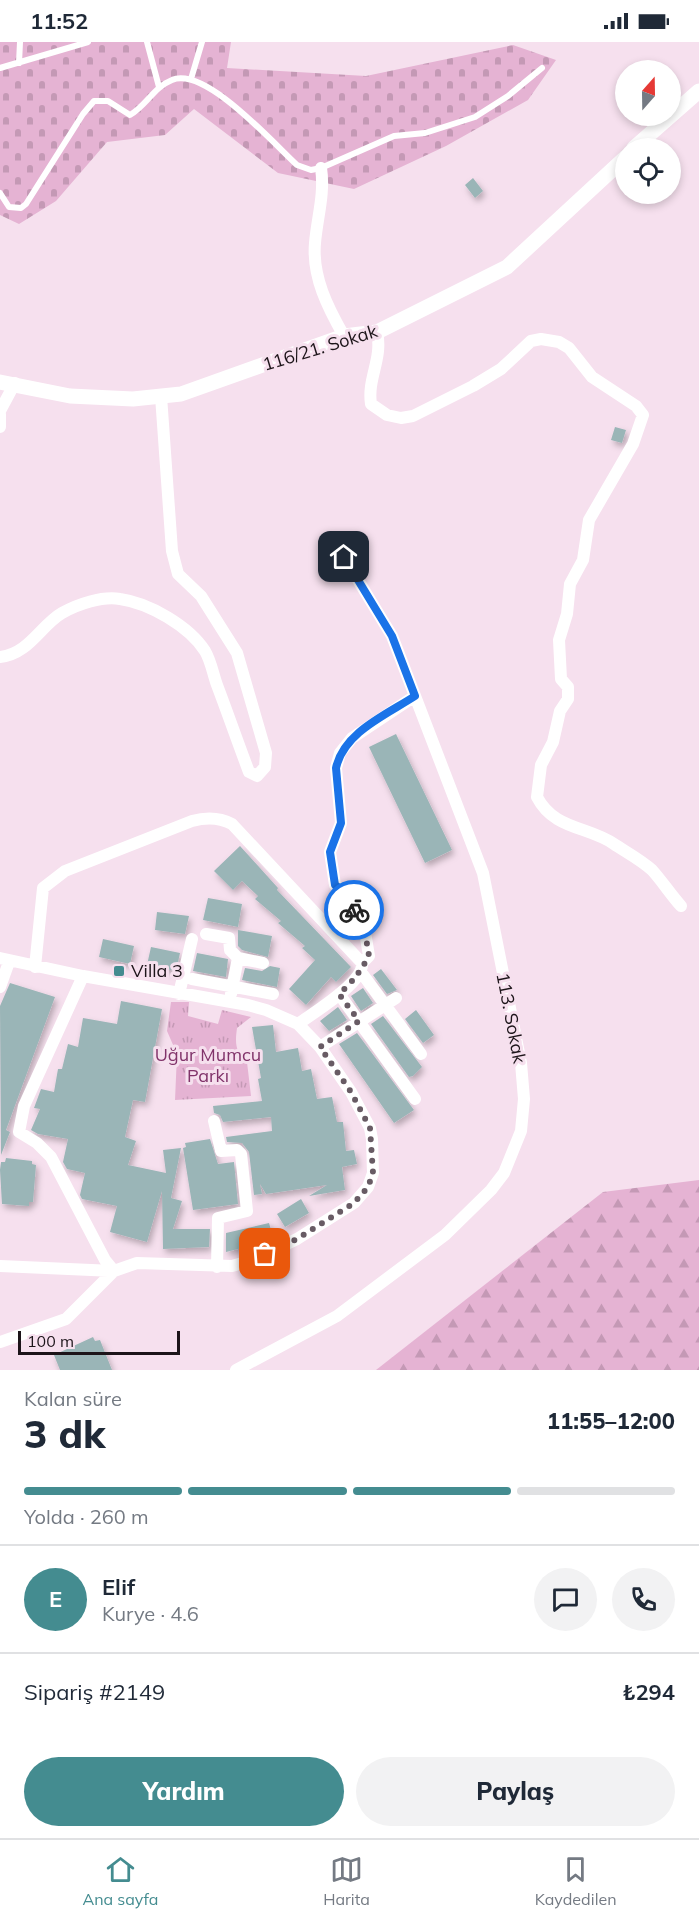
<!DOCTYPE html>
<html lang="tr">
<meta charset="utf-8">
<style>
body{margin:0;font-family:Mulish,sans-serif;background:#f2f2f3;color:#1f2937;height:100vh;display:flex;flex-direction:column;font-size:22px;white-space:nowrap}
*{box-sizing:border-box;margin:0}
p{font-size:20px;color:#747a83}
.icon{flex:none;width:33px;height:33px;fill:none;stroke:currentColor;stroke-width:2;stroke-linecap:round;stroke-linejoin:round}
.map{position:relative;height:1328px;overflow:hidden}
.drawer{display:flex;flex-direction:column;background:#fff;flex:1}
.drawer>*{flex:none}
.needle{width:39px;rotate:20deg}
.buttons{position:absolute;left:615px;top:18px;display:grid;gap:12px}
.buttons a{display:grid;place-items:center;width:66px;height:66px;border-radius:50%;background:#fff;box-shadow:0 3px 9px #0003;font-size:30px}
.scale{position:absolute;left:18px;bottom:15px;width:162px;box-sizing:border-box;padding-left:6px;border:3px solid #1c1419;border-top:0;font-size:16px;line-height:21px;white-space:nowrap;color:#1c1419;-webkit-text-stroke:4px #f6e0ee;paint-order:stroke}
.pin{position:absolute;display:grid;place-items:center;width:51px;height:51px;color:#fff;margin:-26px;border-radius:12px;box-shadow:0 3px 9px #0006}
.courier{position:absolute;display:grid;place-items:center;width:60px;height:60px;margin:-30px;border:4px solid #1a73e8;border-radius:50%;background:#fff;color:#222;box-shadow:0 2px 8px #0007}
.summary em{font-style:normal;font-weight:800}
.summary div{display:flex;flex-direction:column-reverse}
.summary{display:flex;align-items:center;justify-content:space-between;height:102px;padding:0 24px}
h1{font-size:39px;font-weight:800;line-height:45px}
.bar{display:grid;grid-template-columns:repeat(4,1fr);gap:9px 6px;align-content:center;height:72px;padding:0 24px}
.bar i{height:8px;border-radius:4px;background:#e0e1e3}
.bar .selected{background:#448c90}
.bar p{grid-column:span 4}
.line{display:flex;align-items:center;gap:15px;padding:0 24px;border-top:2px solid #e0e1e3}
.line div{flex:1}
.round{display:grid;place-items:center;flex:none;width:63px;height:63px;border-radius:32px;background:#f2f2f3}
.button{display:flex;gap:12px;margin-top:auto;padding:12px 24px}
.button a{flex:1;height:69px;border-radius:36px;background:#448c90;color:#fff;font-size:24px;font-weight:800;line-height:69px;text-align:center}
.button a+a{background:#f2f2f3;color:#1f2937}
.status{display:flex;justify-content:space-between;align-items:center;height:42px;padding:0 30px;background:#fff;direction:ltr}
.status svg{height:16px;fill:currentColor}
.dock{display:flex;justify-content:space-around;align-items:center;height:84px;border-top:2px solid #e0e1e3;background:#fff;font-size:16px;color:#747a83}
.dock a{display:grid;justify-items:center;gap:3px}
.dock .selected{color:#448c90}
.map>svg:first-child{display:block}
.forest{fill:url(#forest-firs)}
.cemetery{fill:url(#cemetery-stones)}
.park{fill:url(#park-tufts)}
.building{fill:#9ab5b7;filter:url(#shadow)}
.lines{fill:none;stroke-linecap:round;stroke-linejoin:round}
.service{stroke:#fff;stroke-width:6}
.minor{stroke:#fff;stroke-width:12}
.tertiary{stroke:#fff;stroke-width:15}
.done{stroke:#685b64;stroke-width:6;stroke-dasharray:0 10.8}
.route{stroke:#1a73e8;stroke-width:8}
.poi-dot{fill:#448c90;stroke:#f6e0ee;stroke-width:2}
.labels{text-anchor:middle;stroke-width:6;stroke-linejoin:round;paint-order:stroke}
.street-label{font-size:18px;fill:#1c1419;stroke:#f6e0ee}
.poi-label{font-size:18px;fill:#1c1419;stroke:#f6e0ee;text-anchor:start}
.park-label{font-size:18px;fill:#81336a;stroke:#f6e0ee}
</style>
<div class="status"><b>11:52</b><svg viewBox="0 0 49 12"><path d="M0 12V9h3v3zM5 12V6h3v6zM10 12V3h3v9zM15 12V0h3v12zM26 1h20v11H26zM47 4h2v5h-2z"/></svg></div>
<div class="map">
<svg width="699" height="1328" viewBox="0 0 699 1328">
<defs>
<pattern id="forest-firs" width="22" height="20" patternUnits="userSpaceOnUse" patternTransform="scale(1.5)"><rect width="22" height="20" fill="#e5b3d3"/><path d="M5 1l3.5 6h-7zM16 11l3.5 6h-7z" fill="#c499b5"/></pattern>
<pattern id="cemetery-stones" width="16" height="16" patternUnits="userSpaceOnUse" patternTransform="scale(1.5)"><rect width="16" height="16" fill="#e5b3d3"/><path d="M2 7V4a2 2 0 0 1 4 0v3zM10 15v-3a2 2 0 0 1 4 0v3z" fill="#c499b5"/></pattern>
<pattern id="park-tufts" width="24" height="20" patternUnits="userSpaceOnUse" patternTransform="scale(1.5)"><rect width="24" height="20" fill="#e5b3d3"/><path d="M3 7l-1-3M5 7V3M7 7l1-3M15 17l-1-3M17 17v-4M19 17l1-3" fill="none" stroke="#c499b5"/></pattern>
<filter id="shadow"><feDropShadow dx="2.5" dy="4" stdDeviation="3" flood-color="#0004"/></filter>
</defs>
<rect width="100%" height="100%" fill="#f6e0ee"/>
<!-- forest -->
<path class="forest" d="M699 1138V1328H376L603 1150Z"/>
<!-- cemetery -->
<path class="cemetery" d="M0 0H231L227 26 366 34 513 3 556 18 528 58 446 104 354 147 278 131 194 67 165 93 107 100 56 159 19 182 0 173Z"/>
<!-- park -->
<path class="park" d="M171 960H189L188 974 218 982 222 968 251 975 237 986C235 1001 235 1010 247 1020L251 1054 175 1058 177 1012 167 989Z"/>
<!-- building -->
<path class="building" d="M473 136 483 149 475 156 465 143Z
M615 385 626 388 622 401 611 398Z
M396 692 452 808 425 821 369 705Z
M240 804 278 846 277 848 351 925 336 940 331 935 306 963 289 947 315 918 302 906 305 904 278 881 281 879 255 857 258 854 242 839 233 848 214 829Z
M208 856 242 862 238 885 203 878Z
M157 870 189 874 185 892 155 888Z
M238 888 272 894 268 915 242 908 238 904Z
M103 897 134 904 130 922 99 915Z
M151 905 180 911 176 929 147 923Z
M197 911 228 917 226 935 193 929Z
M270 924 280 926 277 945 242 938 245 926 262 929Z
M381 927 397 948 387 952 373 933Z
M10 941 55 955 6 1088 10 1090 1 1113 0 964Z
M363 946 373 961 361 969 351 954Z
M121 959 162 967 145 1060 133 1058 125 1095 136 1099 128 1123 166 1131 163 1108 181 1106 171 1156 182 1159 173 1187H210L209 1205 163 1207 162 1149 147 1200 110 1190 117 1164 82 1157 80 1153 85 1131 67 1127 63 1120 68 1097 38 1092 31 1088 40 1067 34 1066 41 1047 54 1050 58 1027H62L68 1002 78 1005 83 976 117 982Z
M338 965 347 978 329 989 320 979Z
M416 968 434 993 423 1001 405 977Z
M383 974 422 1025 413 1034 409 1035 371 982Z
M273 983 276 1010 298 1006 302 1029 311 1027 317 1057 332 1055 337 1080H343L346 1109 354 1108 357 1122 342 1125 345 1148 309 1154 327 1143 266 1152 260 1142 262 1152 254 1153 249 1110 242 1101 227 1100 226 1095 272 1089 271 1075 223 1080 220 1073 214 1071 213 1064 262 1059 258 1037 261 1036 252 985Z
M357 991 414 1068 394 1081 339 1002Z
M210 1097 218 1122 234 1120 238 1162 193 1168 183 1106 186 1105 185 1101Z
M6 1116 32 1119V1122L36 1123 33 1160H29V1164L2 1162 0 1128 1 1120H5Z
M301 1157 309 1171 285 1185 277 1172Z
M269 1181 274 1198 226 1210V1191Z
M93 1295 95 1299 100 1298 112 1328H60L54 1313Z"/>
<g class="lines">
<!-- service -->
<path class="service" d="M147 0 159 45
M19 21 20 0
M0 26 88 0
M191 37 202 0
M0 151 9 165 21 166 26 162 83 72 94 59H108L130 73C146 64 154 45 172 38 205 24 273 101 297 123L311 128 321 126 394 94 425 91 475 75 508 54 542 26"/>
<!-- minor -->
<path class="minor" d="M321 126C325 152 317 176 315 201 312 235 328 266 344 294
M377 290C383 317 367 336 371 362L387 373 401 376 413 374 473 344 501 327 531 299 541 297 559 300 569 306 592 335 636 364 643 373 633 402 589 478 583 518 570 542 567 572 559 598 561 637 568 645V657L560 669 553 700 541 723 537 755C554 788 588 784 614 802 626 810 641 818 652 828 662 839 671 853 681 864
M0 369 15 341
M0 372V385
M0 615C29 612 41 583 62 571 78 562 102 554 120 557 149 561 189 584 205 609 211 619 213 632 217 643 228 672 238 701 249 730L257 734 265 725 266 711 237 611 201 554 178 532 172 509 161 354
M206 892 229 896 230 908 238 916
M0 916 83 934 248 963 266 968 298 982 320 1005 351 1050 370 1086 372 1097 373 1131 368 1145 354 1161 297 1197 253 1218 232 1224 137 1221 114 1229 0 1224
M362 921 369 914 364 884 352 864 350 854 335 843 330 810 341 781 336 726 340 711 352 696 415 654
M35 925 43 846 65 829 192 779C206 775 219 775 232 782L362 921C365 940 313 971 298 982
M361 930 421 1012
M83 934 24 1064 19 1090 37 1101 51 1115 105 1218 114 1229
M192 937 273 952
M0 945 9 920
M179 952 192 897
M231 952 238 916 263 921
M339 952 415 1057
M320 1005 396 956
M214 1079 221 1109 237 1108 241 1112 247 1169 218 1176 217 1225
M0 1300 66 1277 114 1229
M236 1328 337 1274 445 1193 491 1148 504 1131 521 1089 524 1057 521 1021 483 831 392 594 344 515"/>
<!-- tertiary -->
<path class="tertiary" d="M634 106 699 49
M0 340 70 354 133 357 181 352 344 294 377 290 507 225 626 115"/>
</g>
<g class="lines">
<!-- done -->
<path class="done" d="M265 1212 297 1197 354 1161 368 1145 373 1131 370 1086 351 1050 320 1005 359 979 339 952C355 937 359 931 369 914L364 884 354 868"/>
<!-- route -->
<path class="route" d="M344 515 392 594 415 654C386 673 344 690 336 726L341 781 330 810 335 843 350 854 354 868"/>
</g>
<!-- markers -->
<rect class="poi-dot" x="113" y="923" width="12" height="12" rx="3"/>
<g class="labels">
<!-- street labels -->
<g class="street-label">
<text transform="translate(320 306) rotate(-17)" y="6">116/21. Sokak</text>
<text transform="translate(511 976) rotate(79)" y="6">113. Sokak</text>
</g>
<!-- poi labels -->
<g class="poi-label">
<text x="131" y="935">Villa 3</text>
</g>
<!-- park labels -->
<g class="park-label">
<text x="208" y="1019">Uğur Mumcu<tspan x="208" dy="21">Parkı</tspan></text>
</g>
</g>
</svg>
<div class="buttons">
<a><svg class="needle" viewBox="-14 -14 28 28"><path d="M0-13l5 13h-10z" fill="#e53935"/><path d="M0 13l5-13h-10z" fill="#747a83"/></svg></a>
<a><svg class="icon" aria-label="locate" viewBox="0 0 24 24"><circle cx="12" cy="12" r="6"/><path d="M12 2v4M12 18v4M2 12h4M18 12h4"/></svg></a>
</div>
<div class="scale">100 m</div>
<div class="pin" style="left:265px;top:1212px;background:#ea580c"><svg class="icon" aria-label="bag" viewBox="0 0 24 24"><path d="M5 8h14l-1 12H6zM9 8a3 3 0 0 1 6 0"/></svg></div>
<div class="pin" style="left:344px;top:515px;background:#1f2937"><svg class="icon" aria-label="home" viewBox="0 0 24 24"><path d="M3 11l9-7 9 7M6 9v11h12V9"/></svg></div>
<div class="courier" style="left:354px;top:868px"><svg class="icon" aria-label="bike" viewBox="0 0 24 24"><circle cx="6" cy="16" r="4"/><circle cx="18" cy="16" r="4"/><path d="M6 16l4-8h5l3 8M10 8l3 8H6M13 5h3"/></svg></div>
</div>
<section class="drawer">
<div class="summary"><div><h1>3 dk</h1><p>Kalan süre</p></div><em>11:55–12:00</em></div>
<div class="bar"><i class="selected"></i><i class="selected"></i><i class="selected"></i><i></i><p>Yolda · 260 m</p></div>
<div class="line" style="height:108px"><b class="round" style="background:#448c90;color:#fff">E</b><div><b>Elif</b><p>Kurye · 4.6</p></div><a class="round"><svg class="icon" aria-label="chat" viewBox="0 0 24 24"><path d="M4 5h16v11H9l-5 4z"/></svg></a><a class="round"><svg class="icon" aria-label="phone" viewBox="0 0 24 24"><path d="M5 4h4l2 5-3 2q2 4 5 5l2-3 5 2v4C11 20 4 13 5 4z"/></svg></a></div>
<div class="line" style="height:78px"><div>Sipariş #2149</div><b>₺294</b></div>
<div class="button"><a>Yardım</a><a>Paylaş</a></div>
</section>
<nav class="dock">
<a class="selected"><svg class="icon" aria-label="home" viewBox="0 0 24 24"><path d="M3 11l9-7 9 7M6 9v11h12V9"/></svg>Ana sayfa</a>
<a><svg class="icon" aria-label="map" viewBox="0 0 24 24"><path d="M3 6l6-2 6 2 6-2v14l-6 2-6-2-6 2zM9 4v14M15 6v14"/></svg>Harita</a>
<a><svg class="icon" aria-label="saved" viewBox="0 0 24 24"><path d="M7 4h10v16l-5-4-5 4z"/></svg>Kaydedilen</a>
</nav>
